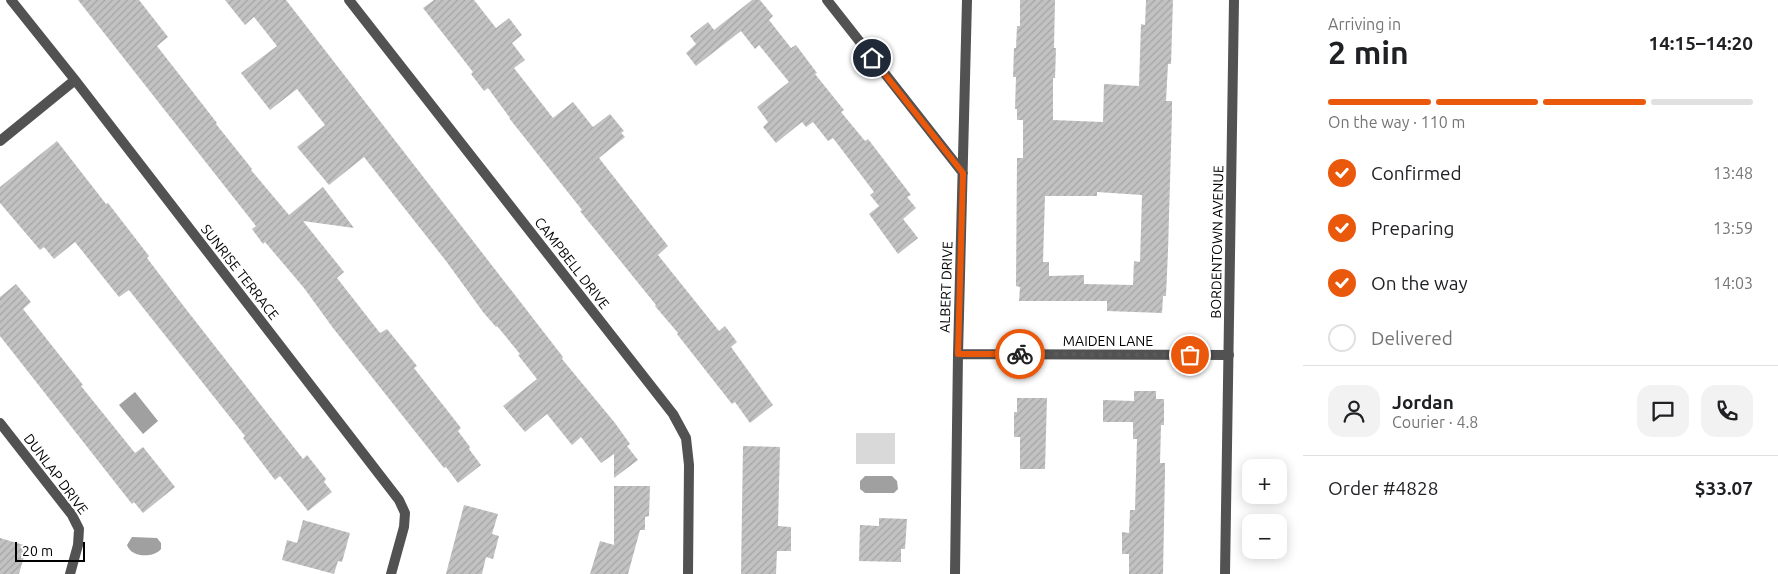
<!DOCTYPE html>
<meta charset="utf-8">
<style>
body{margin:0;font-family:Ubuntu,sans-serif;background:#f2f2f2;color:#202124;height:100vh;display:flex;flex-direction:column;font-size:19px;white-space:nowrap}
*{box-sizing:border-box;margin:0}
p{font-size:16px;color:#757577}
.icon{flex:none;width:28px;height:28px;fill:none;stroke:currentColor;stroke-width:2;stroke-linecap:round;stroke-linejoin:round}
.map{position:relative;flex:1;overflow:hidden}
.drawer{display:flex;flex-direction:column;background:#fff;width:475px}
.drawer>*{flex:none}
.tools{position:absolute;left:1242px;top:459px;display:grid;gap:10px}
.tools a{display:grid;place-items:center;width:45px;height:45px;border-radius:10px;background:#fff;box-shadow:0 2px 12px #0003;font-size:25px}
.scale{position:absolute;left:15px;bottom:12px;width:70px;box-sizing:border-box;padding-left:5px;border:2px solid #000;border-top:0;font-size:14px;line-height:18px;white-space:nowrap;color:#000;-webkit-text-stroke:4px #fff;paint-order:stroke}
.pin{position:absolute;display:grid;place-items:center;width:42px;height:42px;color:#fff;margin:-21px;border:2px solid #fff;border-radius:50%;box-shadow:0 1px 5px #0007}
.courier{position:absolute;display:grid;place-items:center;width:50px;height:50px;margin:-25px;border:4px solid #ea580c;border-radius:50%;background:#fff;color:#222;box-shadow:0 1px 6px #0007}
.summary em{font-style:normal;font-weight:700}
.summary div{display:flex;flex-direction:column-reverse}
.summary{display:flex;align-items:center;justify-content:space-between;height:85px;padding:0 25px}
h1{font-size:32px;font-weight:700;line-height:38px}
.bar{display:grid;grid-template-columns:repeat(4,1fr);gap:8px 5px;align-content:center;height:60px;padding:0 25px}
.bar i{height:6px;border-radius:4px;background:#e0e0e0}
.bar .on{background:#ea580c}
.bar p{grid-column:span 4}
.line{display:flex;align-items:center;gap:12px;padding:0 25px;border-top:1px solid #e0e0e0}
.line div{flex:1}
.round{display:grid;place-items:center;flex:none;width:52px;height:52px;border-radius:15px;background:#f2f2f2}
ol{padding:0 25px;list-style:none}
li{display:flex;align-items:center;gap:15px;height:55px}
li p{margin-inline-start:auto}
li .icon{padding:5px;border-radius:50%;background:#ea580c;color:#fff;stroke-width:4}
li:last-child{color:#757577}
li i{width:28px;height:28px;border:2px solid #e0e0e0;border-radius:50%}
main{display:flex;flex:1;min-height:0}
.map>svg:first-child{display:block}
.grass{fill:#d9d9d9}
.water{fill:#a0a0a0}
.building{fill:url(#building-hatch);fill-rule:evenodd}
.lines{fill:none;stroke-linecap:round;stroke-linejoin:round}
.minor{stroke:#525252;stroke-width:10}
.tertiary{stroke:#525252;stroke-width:10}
.done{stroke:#595959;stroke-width:5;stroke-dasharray:0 9}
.route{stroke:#ea580c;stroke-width:6}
.labels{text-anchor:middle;stroke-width:4.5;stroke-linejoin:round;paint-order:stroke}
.street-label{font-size:14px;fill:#000;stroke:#fff}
</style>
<main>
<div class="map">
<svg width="1303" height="574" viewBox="0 0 1303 574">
<defs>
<pattern id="building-hatch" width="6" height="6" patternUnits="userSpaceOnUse" patternTransform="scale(1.25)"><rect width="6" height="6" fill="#c2c2c2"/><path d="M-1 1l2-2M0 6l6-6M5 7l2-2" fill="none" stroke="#a5a5a5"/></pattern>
</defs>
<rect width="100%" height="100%" fill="#fff"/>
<!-- grass -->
<path class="grass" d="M856 433H895V464H856Z"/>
<!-- water -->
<path class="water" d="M135 392 158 421 143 434 119 405Z
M865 476H892L897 481 898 489 894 493H865L860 489V481Z
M132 537 157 538 161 543V549C154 558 131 558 127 545Z"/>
<!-- building -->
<path class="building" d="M78 0H139L168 37 157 46 217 123 216 124 252 169 251 170 289 215 323 187 354 228 303 221 344 272 337 278 380 333 387 329 417 366 414 368 461 428 458 431 470 447 469 449 481 465 458 483 446 467 444 468 333 328 304 288 265 242 263 244 252 229 256 226Z
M225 0H286L563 357 562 359 615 423 630 444 627 446 638 460 614 478V454L601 463 581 437 572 445 547 414 525 432 503 406 537 379 518 355 520 354 497 326 496 327 483 312 446 261 364 157 329 185 297 147 325 125 297 89 270 110 241 73 277 46 254 17 245 25Z
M434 0H474L496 28 509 18 522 35 512 43 525 60 514 68 553 118 573 102 593 127 610 114 624 131 621 133 625 137 599 158 668 246 658 255 719 331 725 326 737 342 731 347 773 405 750 423 735 402 732 404 677 334 678 333 655 306 656 305 580 211 582 210 509 118H510L488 88 484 91 471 74 473 72 423 8Z
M752 0H760L773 16 769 20 791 48 796 45 817 73 815 74 844 110 841 112 865 141 868 139 911 195 907 197 916 208 903 219 918 238 898 254 869 214 879 206 870 195 874 192 833 138 828 141 813 122 806 127 802 122 776 143 763 127 768 122 757 107 789 82 759 45 755 49 741 31 696 66 686 53 696 44 690 36 708 22 714 30Z
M1020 0H1055L1054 48H1056L1055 78H1053V120L1103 122 1104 84 1139 86 1141 24 1145 25 1146 0H1173L1171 64H1168L1166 101H1172V112L1168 251 1166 296H1163L1162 313 1107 311V301H1019L1020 287 1016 286 1017 158H1023V120H1017V109H1015L1016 77H1013L1014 48H1016L1017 26H1020ZM1097 192 1142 195 1140 262 1134 261 1133 285 1084 284V275L1049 276V262H1043L1045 196H1097Z
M57 141 106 204 108 203 149 256 147 258 182 304 303 459 307 455 326 479 324 482 332 492 308 511 280 476 275 480 243 438 245 436 129 290 119 297 75 242 54 259 44 247 40 250 0 203V187Z
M16 284 31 302 23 309 83 385 81 386 135 453 143 447 175 487 143 513 134 502 132 504 0 336V297Z
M1134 391H1156V399H1164V425H1161L1160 463H1165V473L1163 574H1129V554H1122V532L1129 533 1130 510H1135L1137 439H1133V422H1103V400L1134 401Z
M1017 398H1047L1045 469H1020V437H1014V412H1017Z
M743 446 780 447 778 526 791 527V551H777L776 574H741Z
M614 486H650L649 516 645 517V530H640L628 574H590L600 541 614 545Z
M464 505 498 514 492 534 499 536 493 559 486 557 482 574H446Z
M879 518 907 519 905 549H901V562L859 561 860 525 879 526Z
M303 520 350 533 342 562 338 561 334 574 282 560 287 540 297 543Z
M0 538 27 546 19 574H0Z"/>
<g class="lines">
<!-- minor -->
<path class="minor" d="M11 0 75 80 399 500 405 513 404 527 391 574
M349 0 673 414 686 438 689 465 688 574
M827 0 963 173
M0 141 75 80
M958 354 1229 355
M0 423 72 515 79 529 78 545 70 574
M955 574 958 354 967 0"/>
<!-- tertiary -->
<path class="tertiary" d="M1225 574 1234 0"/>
</g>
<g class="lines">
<!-- done -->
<path class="done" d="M1020 354 1190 355"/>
<!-- route -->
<path class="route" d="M872 58 963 173 958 354H1020"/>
</g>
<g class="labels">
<!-- street labels -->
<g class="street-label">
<text transform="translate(1217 242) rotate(-89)" y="5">BORDENTOWN AVENUE</text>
<text transform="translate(572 263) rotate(52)" y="5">CAMPBELL DRIVE</text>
<text transform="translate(240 272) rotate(52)" y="5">SUNRISE TERRACE</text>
<text transform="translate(946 287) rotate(-88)" y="5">ALBERT DRIVE</text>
<text x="1108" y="346">MAIDEN LANE</text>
<text transform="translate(56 474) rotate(53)" y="5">DUNLAP DRIVE</text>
</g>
</g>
</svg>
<div class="tools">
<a>+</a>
<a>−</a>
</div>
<div class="scale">20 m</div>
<div class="pin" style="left:1190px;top:355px;background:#ea580c"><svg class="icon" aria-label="bag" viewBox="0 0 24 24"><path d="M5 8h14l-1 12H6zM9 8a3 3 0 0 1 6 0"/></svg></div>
<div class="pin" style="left:872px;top:58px;background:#1f2937"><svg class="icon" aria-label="home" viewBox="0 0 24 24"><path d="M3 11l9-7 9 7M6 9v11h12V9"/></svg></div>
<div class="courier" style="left:1020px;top:354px"><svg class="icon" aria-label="bike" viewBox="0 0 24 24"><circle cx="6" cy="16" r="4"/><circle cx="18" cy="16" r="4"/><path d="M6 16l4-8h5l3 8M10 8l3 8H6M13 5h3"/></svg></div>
</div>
<section class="drawer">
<div class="summary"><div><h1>2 min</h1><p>Arriving in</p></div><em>14:15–14:20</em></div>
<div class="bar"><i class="on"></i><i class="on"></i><i class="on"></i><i></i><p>On the way · 110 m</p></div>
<ol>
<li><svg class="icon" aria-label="check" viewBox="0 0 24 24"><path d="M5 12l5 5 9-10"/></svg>Confirmed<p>13:48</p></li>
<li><svg class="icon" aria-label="check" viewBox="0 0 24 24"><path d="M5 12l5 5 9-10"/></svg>Preparing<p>13:59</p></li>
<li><svg class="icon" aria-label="check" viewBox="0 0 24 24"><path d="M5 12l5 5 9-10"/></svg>On the way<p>14:03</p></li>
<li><i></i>Delivered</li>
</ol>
<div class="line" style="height:90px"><a class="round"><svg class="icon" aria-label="person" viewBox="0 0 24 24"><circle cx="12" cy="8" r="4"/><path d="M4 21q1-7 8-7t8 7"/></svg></a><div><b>Jordan</b><p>Courier · 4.8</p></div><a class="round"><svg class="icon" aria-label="chat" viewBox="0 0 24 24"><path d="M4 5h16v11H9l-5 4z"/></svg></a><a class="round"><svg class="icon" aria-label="phone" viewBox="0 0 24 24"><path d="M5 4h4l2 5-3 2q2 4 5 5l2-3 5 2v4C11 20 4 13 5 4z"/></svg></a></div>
<div class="line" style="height:65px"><div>Order #4828</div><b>$33.07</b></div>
</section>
</main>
